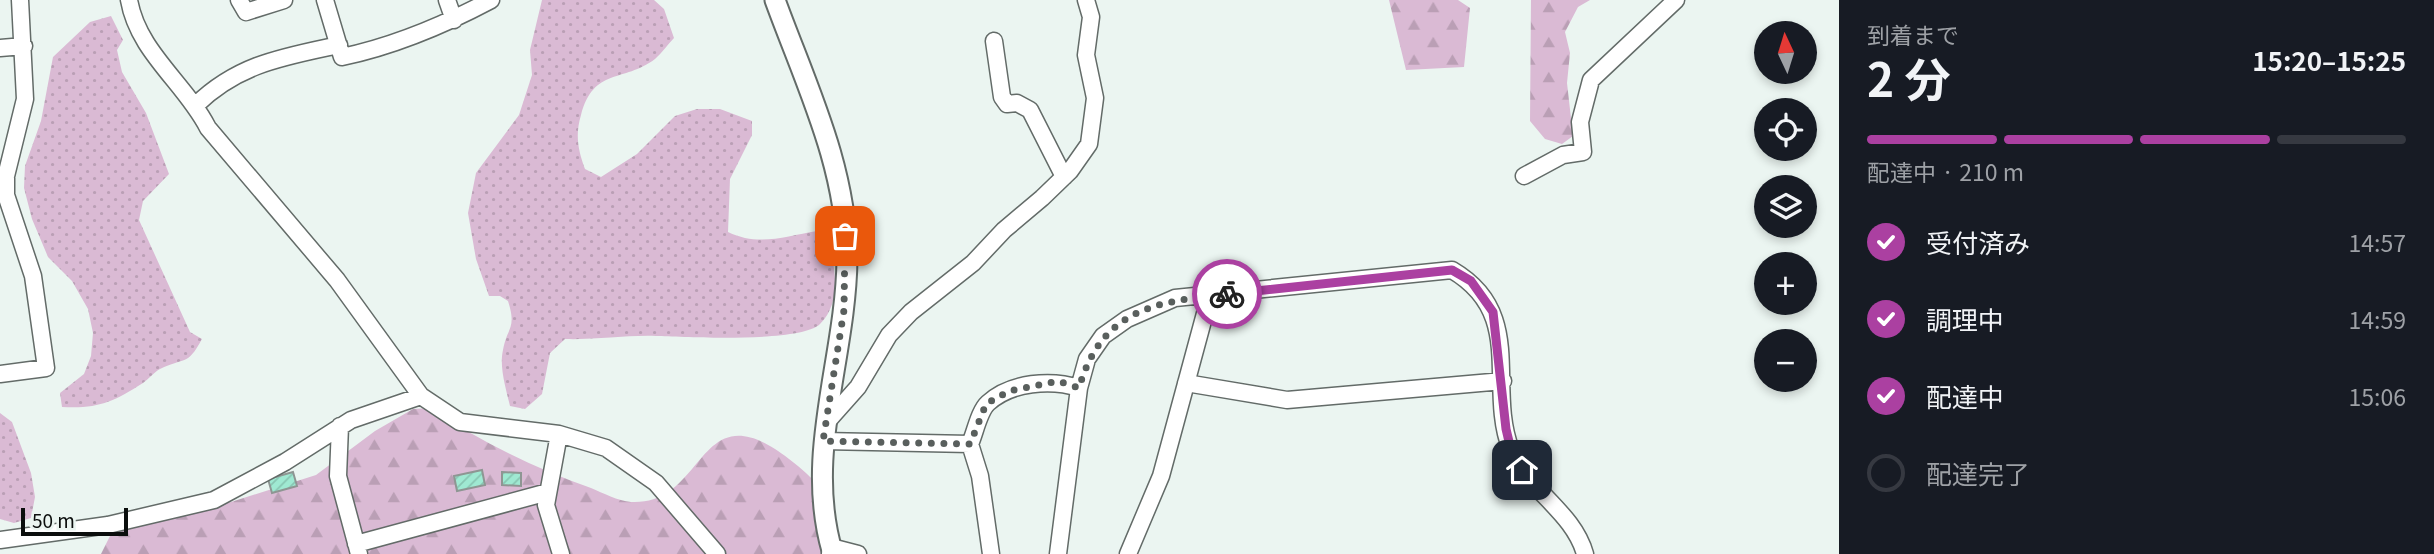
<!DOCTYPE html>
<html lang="ja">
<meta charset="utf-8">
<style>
body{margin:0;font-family:Georgia,"Noto Sans JP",serif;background:#20242c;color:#f1f3f6;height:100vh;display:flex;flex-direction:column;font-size:26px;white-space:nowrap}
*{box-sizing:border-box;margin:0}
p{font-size:23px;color:#9ea1a6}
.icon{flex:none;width:38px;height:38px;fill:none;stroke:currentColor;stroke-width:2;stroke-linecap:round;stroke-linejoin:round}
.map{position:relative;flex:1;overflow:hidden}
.details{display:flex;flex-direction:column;background:#171b24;width:595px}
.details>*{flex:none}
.needle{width:46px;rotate:356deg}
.fabs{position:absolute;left:1754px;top:21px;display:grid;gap:14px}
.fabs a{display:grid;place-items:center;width:63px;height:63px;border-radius:50%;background:#171b24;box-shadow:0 4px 10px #0003;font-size:35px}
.scale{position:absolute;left:21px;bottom:18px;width:107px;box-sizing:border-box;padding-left:7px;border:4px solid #0b0e0d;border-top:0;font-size:19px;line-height:24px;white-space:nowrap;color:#0b0e0d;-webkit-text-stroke:5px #ebf5f1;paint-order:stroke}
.pin{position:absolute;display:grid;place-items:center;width:60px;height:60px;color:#fff;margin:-30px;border-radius:14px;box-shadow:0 4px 10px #0006}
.courier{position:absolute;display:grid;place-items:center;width:70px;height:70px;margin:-35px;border:5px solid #ab40a1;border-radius:50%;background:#fff;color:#222;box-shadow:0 2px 9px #0007}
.overview em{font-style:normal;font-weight:700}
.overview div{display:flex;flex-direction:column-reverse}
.overview{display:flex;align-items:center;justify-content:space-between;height:119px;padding:0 28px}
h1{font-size:46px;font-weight:700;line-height:52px}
.bar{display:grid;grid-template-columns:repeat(4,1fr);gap:10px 7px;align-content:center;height:84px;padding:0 28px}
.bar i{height:9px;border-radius:5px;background:#363941}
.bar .active{background:#ab40a1}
.bar p{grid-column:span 4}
ol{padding:0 28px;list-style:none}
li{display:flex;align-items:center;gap:21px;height:77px}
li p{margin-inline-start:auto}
li .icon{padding:7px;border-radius:50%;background:#ab40a1;color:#fff;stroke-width:4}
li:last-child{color:#9ea1a6}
li i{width:38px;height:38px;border:4px solid #363941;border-radius:50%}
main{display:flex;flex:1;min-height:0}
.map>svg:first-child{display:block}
.grass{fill:url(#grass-dots)}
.forest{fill:url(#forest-firs)}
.building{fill:url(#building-hatch);stroke:#8e9693;stroke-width:2}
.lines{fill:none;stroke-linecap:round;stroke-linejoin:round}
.minor-casing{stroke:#636b68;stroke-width:19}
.tertiary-casing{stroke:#636b68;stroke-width:23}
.minor{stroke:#fff;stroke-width:16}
.tertiary{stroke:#fff;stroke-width:19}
.done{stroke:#595f5d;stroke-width:7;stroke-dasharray:0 12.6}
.route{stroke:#ab40a1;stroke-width:9}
</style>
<main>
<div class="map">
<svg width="1839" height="554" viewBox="0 0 1839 554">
<defs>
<pattern id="grass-dots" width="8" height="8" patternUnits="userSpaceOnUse" patternTransform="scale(1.75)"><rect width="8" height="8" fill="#dabad4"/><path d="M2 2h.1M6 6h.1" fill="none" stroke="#ba9fb5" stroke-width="1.8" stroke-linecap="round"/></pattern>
<pattern id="forest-firs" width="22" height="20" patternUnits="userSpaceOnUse" patternTransform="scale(1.75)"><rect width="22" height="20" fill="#dabad4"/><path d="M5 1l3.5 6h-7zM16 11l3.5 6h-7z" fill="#ba9fb5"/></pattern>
<pattern id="building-hatch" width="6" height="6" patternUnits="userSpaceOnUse" patternTransform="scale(1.75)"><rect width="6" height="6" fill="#9fe9d2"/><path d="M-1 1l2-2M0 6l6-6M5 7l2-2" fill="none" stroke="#88c7b3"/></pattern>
</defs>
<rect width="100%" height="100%" fill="#ebf5f1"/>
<!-- grass -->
<path class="grass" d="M542 0H654L664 9 674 38C668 44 662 53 655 59 623 83 594 67 581 115 575 135 578 150 585 169L601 177 637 154 675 116 697 109H720L752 121V135L730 179 728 232C759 247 785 236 817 231L826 237C835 262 843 302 820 324 800 343 687 337 656 336 626 335 595 340 565 339L550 353 542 394 525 409 510 406C506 389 499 367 503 350 507 327 517 329 508 301L500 296H489L476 259 468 213 476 173 519 115 532 75 530 50Z
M111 16 123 40 117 50 122 72 146 113 169 174 143 201 139 220 190 332 202 339C187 367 184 357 160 369 154 372 149 379 143 383 113 402 98 409 62 407L60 393 84 374 91 356 93 333 88 309 72 281 48 257 32 219 24 188 25 166 41 121 53 57 90 22Z
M0 413 12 422 31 473 35 497 31 518 14 523 0 519Z"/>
<!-- forest -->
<path class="forest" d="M1389 0H1458L1470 8 1464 67 1406 70Z
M1531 0H1590L1578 7 1565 32 1570 53 1567 83 1573 136 1562 144 1545 139 1530 121Z
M430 408C480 441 534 468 591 488 603 493 618 501 631 502 708 506 696 387 789 459 832 492 830 503 835 554H101L113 530 231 502 316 475 375 431 413 409Z"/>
<!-- building -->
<path class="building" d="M482 470 485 485 457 491 454 476Z
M293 472 297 486 272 493 268 479Z
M502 472 521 473V486L502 485Z"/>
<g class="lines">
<defs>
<path id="minor" d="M129 0C138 52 185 83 208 128L337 280 421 396 460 422 559 434 606 448 656 483 717 554
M239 0 246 12 284 0
M325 0 342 57C394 46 444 25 491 0
M447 0 454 20
M994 41 1002 97 1007 104 1017 103 1030 110 1064 177
M0 48 24 46
M196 105C238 64 283 57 339 45
M1524 176 1563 155 1583 152 1580 122 1591 80 1676 0
M0 374 46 368 33 276 6 195V176L25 99 20 0
M1186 383 1287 400 1503 381
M826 423 858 387 889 335 911 312 973 263 1004 230 1042 198 1070 171 1089 144 1095 98 1086 55 1091 17 1086 0
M340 426 338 476 359 554
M559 434 546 505 561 554
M823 441 970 444 980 476 991 554
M970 444C975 433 979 411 988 403 1011 382 1051 379 1079 388
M0 540 108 525 214 500 285 462 351 420 421 396
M356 544 548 492
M830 554 831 547 858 554
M1058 554 1079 388 1087 359 1103 336 1127 319 1175 298 1452 270C1527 314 1486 386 1511 450 1527 490 1573 511 1585 554
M1128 554 1161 476 1210 295"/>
<path id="tertiary" d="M775 0C806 85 847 167 847 259 846 359 803 455 833 554"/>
</defs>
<!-- minor casing -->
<use href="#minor" class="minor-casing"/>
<!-- tertiary casing -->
<use href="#tertiary" class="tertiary-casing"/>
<!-- minor -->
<use href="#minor" class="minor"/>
<!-- tertiary -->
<use href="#tertiary" class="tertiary"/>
</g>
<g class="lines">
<!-- done -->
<path class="done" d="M845 236 844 310 823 441 970 444 986 404 1009 391 1058 381 1079 388C1102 309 1154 302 1227 294"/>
<!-- route -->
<path class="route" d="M1227 294 1452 270 1471 281 1493 312 1506 429 1511 450 1522 470"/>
</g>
</svg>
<div class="fabs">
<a><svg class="needle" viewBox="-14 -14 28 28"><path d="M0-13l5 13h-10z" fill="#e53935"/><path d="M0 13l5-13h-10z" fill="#9ea1a6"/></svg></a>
<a><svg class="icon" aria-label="locate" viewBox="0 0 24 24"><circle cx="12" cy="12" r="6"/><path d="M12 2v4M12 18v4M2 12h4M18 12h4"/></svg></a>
<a><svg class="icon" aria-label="layers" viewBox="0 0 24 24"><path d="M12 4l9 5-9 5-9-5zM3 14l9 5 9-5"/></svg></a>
<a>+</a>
<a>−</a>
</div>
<div class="scale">50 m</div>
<div class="pin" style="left:845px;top:236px;background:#ea580c"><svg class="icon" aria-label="bag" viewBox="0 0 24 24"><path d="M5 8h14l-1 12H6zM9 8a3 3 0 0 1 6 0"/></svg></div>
<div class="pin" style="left:1522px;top:470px;background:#1f2937"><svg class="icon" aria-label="home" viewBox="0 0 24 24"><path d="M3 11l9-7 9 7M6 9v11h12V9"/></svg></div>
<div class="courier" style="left:1227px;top:294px"><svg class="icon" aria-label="bike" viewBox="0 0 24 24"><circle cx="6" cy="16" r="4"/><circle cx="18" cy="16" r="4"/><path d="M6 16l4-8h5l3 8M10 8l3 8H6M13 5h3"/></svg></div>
</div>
<section class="details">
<div class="overview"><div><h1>2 分</h1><p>到着まで</p></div><em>15:20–15:25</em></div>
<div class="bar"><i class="active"></i><i class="active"></i><i class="active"></i><i></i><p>配達中 · 210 m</p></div>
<ol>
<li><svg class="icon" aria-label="check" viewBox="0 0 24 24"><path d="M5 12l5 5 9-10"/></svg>受付済み<p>14:57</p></li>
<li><svg class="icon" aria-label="check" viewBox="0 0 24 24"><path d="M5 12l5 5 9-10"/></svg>調理中<p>14:59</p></li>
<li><svg class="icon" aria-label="check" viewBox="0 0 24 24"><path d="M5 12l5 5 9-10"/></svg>配達中<p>15:06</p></li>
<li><i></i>配達完了</li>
</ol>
</section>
</main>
